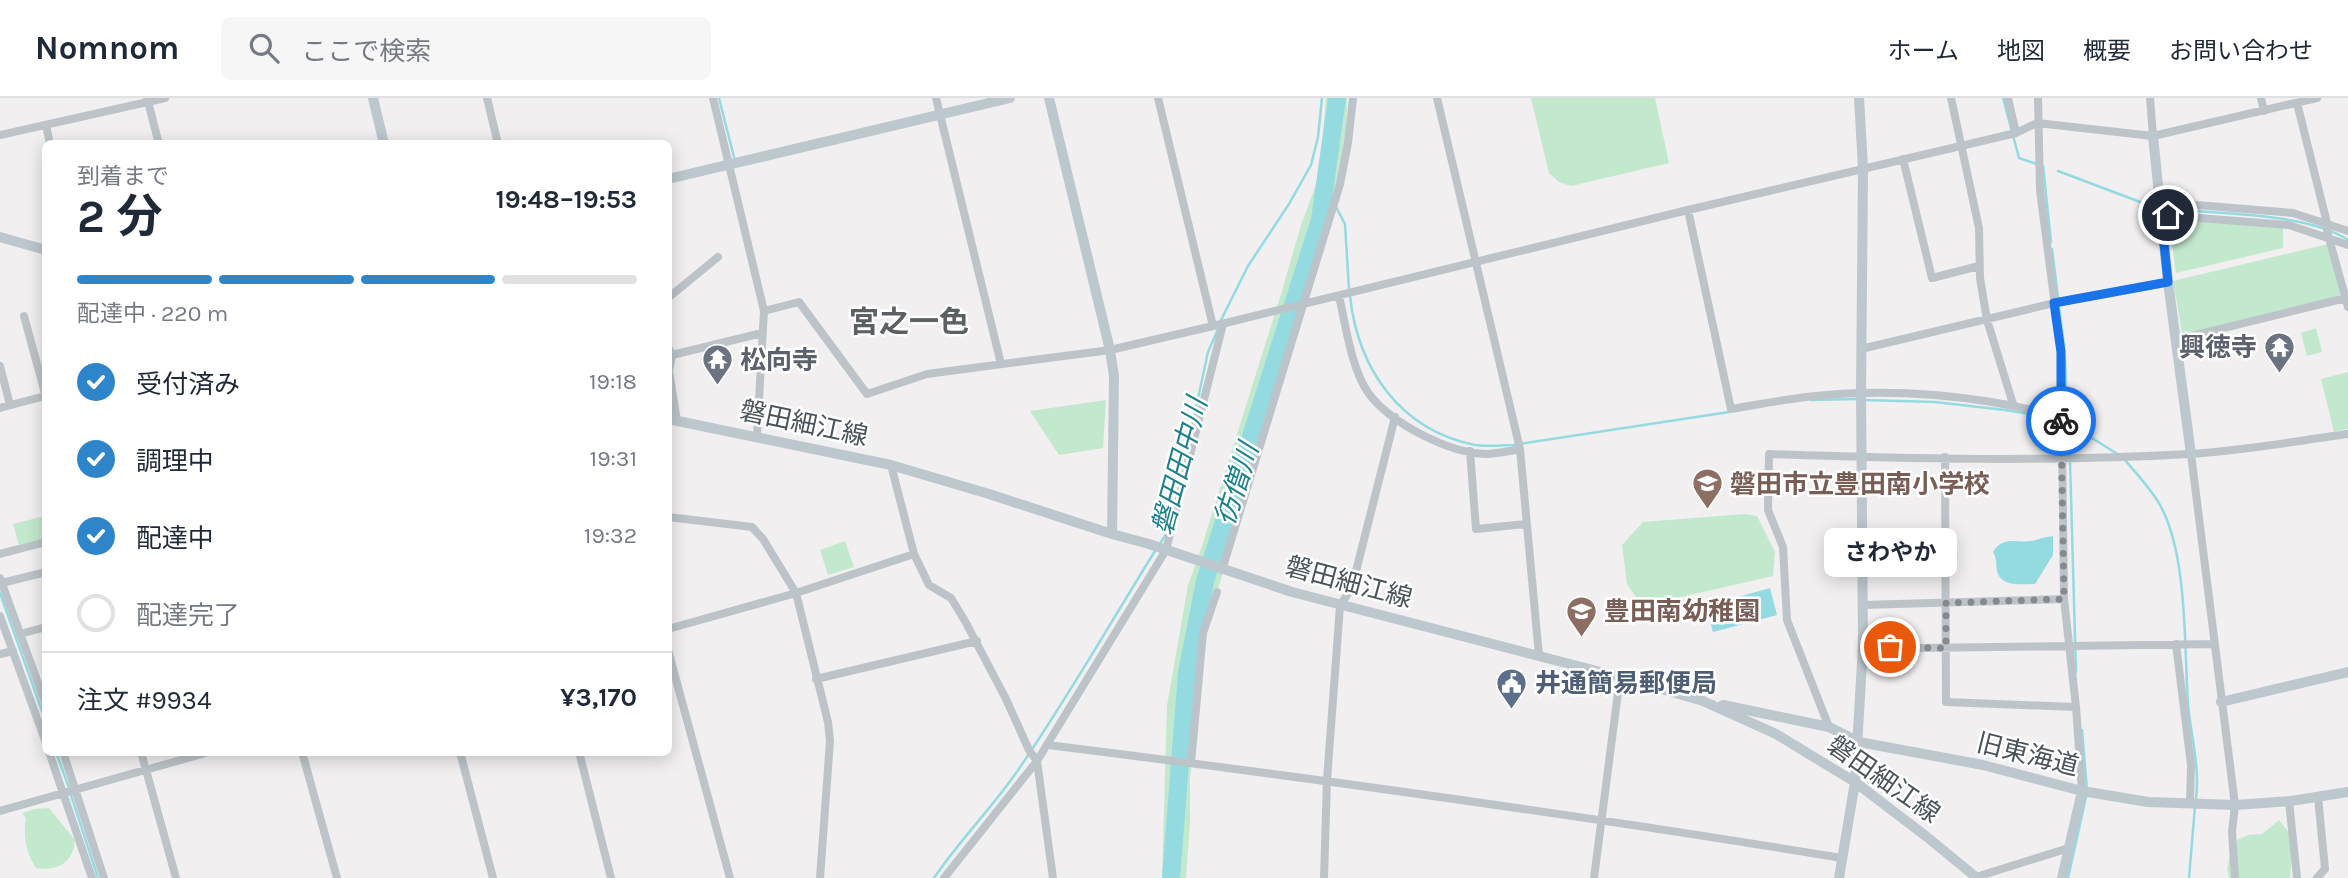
<!DOCTYPE html>
<html lang="ja">
<meta charset="utf-8">
<style>
body{margin:0;font-family:Karla,"Noto Sans JP",sans-serif;background:#f6f6f7;color:#1f2937;height:100vh;display:flex;flex-direction:column;font-size:26px;white-space:nowrap}
*{box-sizing:border-box;margin:0}
p{font-size:23px;color:#747a83}
.icon{flex:none;width:38px;height:38px;fill:none;stroke:currentColor;stroke-width:2;stroke-linecap:round;stroke-linejoin:round}
.map{position:relative;flex:1;overflow:hidden}
.panel{position:absolute;left:42px;top:42px;width:630px;height:616px;display:flex;flex-direction:column;background:#fff;border-radius:10px;box-shadow:0 4px 18px #0003}
.panel>*{flex:none}
.pin{position:absolute;display:grid;place-items:center;width:60px;height:60px;color:#fff;margin:-30px;border:4px solid #fff;border-radius:50%;box-shadow:0 2px 7px #0007}
.courier{position:absolute;display:grid;place-items:center;width:70px;height:70px;margin:-35px;border:5px solid #1a73e8;border-radius:50%;background:#fff;color:#222;box-shadow:0 2px 9px #0007}
.bubble{position:absolute;height:49px;border-radius:10px;background:#fff;box-shadow:0 4px 18px #0003;font-size:23px;font-weight:700;line-height:49px;text-align:center}
.headline em{font-style:normal;font-weight:700}
.headline div{display:flex;flex-direction:column-reverse}
.headline{display:flex;align-items:center;justify-content:space-between;height:119px;padding:0 35px}
h1{font-size:46px;font-weight:700;line-height:52px}
.bar{display:grid;grid-template-columns:repeat(4,1fr);gap:10px 7px;align-content:center;height:84px;padding:0 35px}
.bar i{height:9px;border-radius:5px;background:#e0e1e3}
.bar .selected{background:#2f85ca}
.bar p{grid-column:span 4}
.line{display:flex;align-items:center;gap:18px;padding:0 35px;border-top:2px solid #e0e1e3}
.line div{flex:1}
ol{padding:0 35px;list-style:none}
li{display:flex;align-items:center;gap:21px;height:77px}
li p{margin-inline-start:auto}
li .icon{padding:7px;border-radius:50%;background:#2f85ca;color:#fff;stroke-width:4}
li:last-child{color:#747a83}
li i{width:38px;height:38px;border:4px solid #e0e1e3;border-radius:50%}
header{display:flex;align-items:center;gap:42px;box-sizing:border-box;height:98px;padding:0 35px;background:#fff;border-bottom:2px solid #e0e1e3}
header strong{font-size:33px}
nav{display:flex;gap:38px;margin-inline-start:auto;font-size:24px}
.search{width:490px;height:63px;background:#f6f6f7;display:flex;align-items:center;gap:18px;box-sizing:border-box;padding:0 24px;border-radius:10px;color:#747a83;font-size:26px}
.map>svg:first-child{display:block}
.green{fill:#c2e9cd}
.water{fill:#94dae1}
.lines{fill:none;stroke-linecap:round;stroke-linejoin:round}
.stream{stroke:#94dae1;stroke-width:2.5}
.river{stroke:#94dae1;stroke-width:18}
.street{stroke:#bcc4c9;stroke-width:8}
.secondary{stroke:#bcc7ce;stroke-width:10}
.done{stroke:#848a8e;stroke-width:7;stroke-dasharray:0 12.6}
.route{stroke:#1a73e8;stroke-width:9}
.labels{text-anchor:middle;stroke-width:5;stroke-linejoin:round;paint-order:stroke}
.worship-label{font-size:26px;font-weight:bold;fill:#5b616d;stroke:#fff;text-anchor:end}
.street-label{font-size:26px;fill:#495359;stroke:#fff}
.education-label{font-size:26px;font-weight:bold;fill:#785e54;stroke:#fff;text-anchor:start}
.service-label{font-size:26px;font-weight:bold;fill:#4e5e75;stroke:#fff;text-anchor:start}
.water-label{font-size:28px;font-style:italic;fill:#1d808a;stroke:#fff}
.quarter-label{font-size:30px;font-weight:bold;fill:#5c6062;stroke:#fff}
</style>
<header>
<strong>Nomnom</strong>
<div class="search"><svg class="icon" aria-label="search" viewBox="0 0 24 24"><circle cx="10" cy="10" r="6"/><path d="M15 15l6 6"/></svg>ここで検索</div>
<nav><a>ホーム</a><a>地図</a><a>概要</a><a>お問い合わせ</a></nav>
</header>
<div class="map">
<svg width="2348" height="780" viewBox="0 0 2348 780">
<rect width="100%" height="100%" fill="#f1efef"/>
<!-- green -->
<path class="green" d="M1326 0H1347L1346 54 1216 498 1203 535 1190 680V723L1186 780H1162L1167 608 1188 487 1201 451 1282 193 1301 127 1320 76Z
M1531 0H1655L1669 65 1571 88 1559 84 1549 75Z
M2168 117 2283 127V150L2176 175Z
M2332 145 2346 200 2183 240 2173 183Z
M2316 230 2322 254 2307 258 2301 235Z
M2348 274V331L2334 334 2321 281Z
M1106 302 1103 350 1059 357 1030 313Z
M1745 416 1757 418 1775 454 1773 478 1642 508 1627 486 1622 447 1643 424Z
M45 418V441L19 447 13 426Z
M845 443 854 469 828 477 820 452Z
M49 710 75 742C73 765 58 773 36 770 26 755 23 738 26 720L22 715 35 711Z
M2279 722 2293 740 2290 780H2229L2227 771 2233 744 2248 737 2262 736Z"/>
<!-- water -->
<path class="water" d="M2053 438V457L2035 486C2024 486 2003 489 1998 476 1995 468 1998 462 1993 454 2004 436 2019 447 2036 442 2042 440 2046 439 2053 438Z
M1770 490 1777 517 1713 534 1706 508Z"/>
<g class="lines">
<!-- stream -->
<path class="stream" d="M719 0 734 59
M2003 0 2019 60 2037 66
M2043 68 2051 144
M2058 73 2156 110
M1322 99 1331 105
M1336 109 1345 126 1349 191
M2163 111C2213 115 2308 115 2348 142
M2052 151 2064 248
M1350 198C1358 271 1400 332 1475 347 1487 349 1501 347 1513 347L1729 314
M1221 222 1248 168 1289 106 1311 67 1318 39 1322 0
M2065 262 2069 357
M1811 302 1857 301
M1864 302 1935 304 2005 312 2042 318
M2065 323 2119 357
M1185 361 1208 254 1219 229
M2124 361C2136 375 2151 391 2160 407 2188 457 2184 549 2188 606 2191 638 2200 669 2196 701
M2070 363 2076 574
M1159 447 1167 435
M0 495 46 624
M2082 632 2087 692
M56 654 69 690
M71 697 98 780
M934 780C959 743 991 711 1016 675 1066 603 1109 527 1155 453
M2068 780 2086 699
M2189 780 2195 708"/>
<!-- river -->
<path class="river" d="M1171 780 1187 575 1205 483 1320 122 1337 0"/>
<!-- street -->
<path class="street" d="M147 0 159 46
M487 0 498 46
M713 0 764 213 757 338
M936 0 1001 266
M1158 0 1213 228
M1437 0 1520 351 1539 558
M1951 0 1979 130 1980 180 1987 222 2013 306
M2008 0 2016 35
M2038 0 2040 92 2061 254 2064 501 2076 609 2082 693
M2150 0 2153 38
M2261 0 2264 13
M2297 5 2327 125V133L2348 209
M46 27 50 46
M0 37 165 0
M1903 61 1932 180 1979 168
M2160 104 2293 115 2348 133
M1688 112 1731 311C1756 307 1781 302 1806 299 1890 289 1979 297 2061 319
M2161 117 2289 127 2348 147
M1339 198C1346 228 1351 271 1369 296 1392 326 1450 356 1488 356 1499 355 1510 353 1520 351
M668 200 718 159
M764 213 799 204 867 296 927 276 1110 252 1213 228 1688 112 2016 35 2037 25 2153 38 2317 0
M24 218 46 299
M2175 242 2346 200
M668 249 672 257 669 273 677 323
M1861 251 2054 205 2168 184
M672 257 762 235
M0 268 10 307
M0 310 45 298
M1470 353 1476 431 1526 426
M2191 356 2235 707 2232 734 2235 780
M1945 359 1946 604 2076 609
M891 367 914 456 929 487 951 500 965 523 1006 601 1029 652 1037 663 1053 780
M668 419 752 429 763 441 796 495 828 624 830 643 820 780
M0 456 46 444
M1222 472 1340 86 1348 45 1353 0
M0 480 46 607
M2 485 46 474
M1862 507 2064 501
M0 518 46 645
M668 531 796 495 914 456
M20 536 46 529
M2176 546 2191 667 2190 705
M1863 547 1917 550 2214 546
M668 552 730 780
M0 556 13 553
M816 581 977 543
M1829 629 1787 522 1783 449 1768 412 1769 356C1908 361 2050 364 2189 356 2242 353 2296 343 2348 336
M1048 647C1313 680 1578 717 1842 760
M49 654 92 780
M63 654 104 780
M141 654 176 780
M302 654 337 780
M460 654 493 780
M579 654 611 780
M1191 665 1203 535 1217 494
M2289 703 2297 780
M0 713 209 654
M1976 779 2069 750
M944 780 1037 663 1166 452 1223 226
M1324 780 1327 682 1340 508 1352 489 1395 319
M1594 780 1620 579
M2317 780 2325 771 2318 699"/>
<!-- secondary -->
<path class="secondary" d="M373 0 384 46
M1049 0 1110 252 1114 278 1112 436
M2153 38 2168 184 2191 356
M668 81 1010 0
M0 139 46 152
M668 321 891 367 989 396 1112 436 1149 446 1292 494 1620 579 1703 603 1776 636 1855 684 1927 739 1977 780
M2221 604 2348 574
M1723 607 1829 629 1859 644 1983 667 2082 693 2148 704 2235 707 2291 703 2348 694
M1839 780 1855 684 1863 547 1861 296 1863 70 1859 0
M2062 780 2082 693"/>
</g>
<g class="lines">
<!-- done -->
<path class="done" d="M1890 549 1946 550V505L2064 501 2061 323"/>
<!-- route -->
<path class="route" d="M2061 323V254L2054 205 2168 184 2161 117H2168"/>
</g>
<!-- icons -->
<defs>
<symbol id="temple-pin" viewBox="-11 -11 22 30"><path d="M0 17L-7.5 6A9.5 9.5 0 1 1 7.5 6Z" fill="#6b7280" stroke="#fff"/><path d="M0-6L5-2H3V0L6.5 2.5H4V6H1.5V3h-3V6H-4V2.5H-6.5L-3 0V-2H-5Z" fill="#fff"/></symbol>
<symbol id="school-pin" viewBox="-11 -11 22 30"><path d="M0 17L-7.5 6A9.5 9.5 0 1 1 7.5 6Z" fill="#8d6e63" stroke="#fff"/><path d="M0-5L7-2L0 1L-7-2ZM-4 1L0 2.5L4 1V4Q0 6-4 4Z" fill="#fff"/></symbol>
<symbol id="civic-pin" viewBox="-11 -11 22 30"><path d="M0 17L-7.5 6A9.5 9.5 0 1 1 7.5 6Z" fill="#5c6f8a" stroke="#fff"/><path d="M-.6-6.5H3V-4.5H.6V-3L4-1V1h2V6H-6V1h2V-1L-.6-3ZM-1.2 2.5V6h2.4V2.5Z" fill="#fff"/></symbol>
</defs>
<g fill-rule="evenodd">
<use href="#temple-pin" x="2262" y="232" width="35" height="47"/>
<use href="#temple-pin" x="700" y="244" width="35" height="47"/>
<use href="#school-pin" x="1690" y="368" width="35" height="47"/>
<use href="#school-pin" x="1564" y="496" width="35" height="47"/>
<use href="#civic-pin" x="1494" y="568" width="35" height="47"/>
</g>
<g class="labels">
<!-- worship labels -->
<g class="worship-label">
<text x="2257" y="258">興徳寺</text>
<text x="740" y="271" text-anchor="start">松向寺</text>
</g>
<!-- street labels -->
<g class="street-label">
<text transform="translate(804 325) rotate(12)" y="9">磐田細江線</text>
<text transform="translate(1349 484) rotate(15)" y="9">磐田細江線</text>
<text transform="translate(2028 656) rotate(14)" y="9">旧東海道</text>
<text transform="translate(1884 681) rotate(35)" y="9">磐田細江線</text>
</g>
<!-- education labels -->
<g class="education-label">
<text x="1730" y="395">磐田市立豊田南小学校</text>
<text x="1604" y="522">豊田南幼稚園</text>
</g>
<!-- service labels -->
<g class="service-label">
<text x="1535" y="594">井通簡易郵便局</text>
</g>
<!-- water labels -->
<g class="water-label">
<text transform="translate(1179 368) rotate(-75)" y="10">磐田田中川</text>
<text transform="translate(1236 386) rotate(-72)" y="10">彷僧川</text>
</g>
<!-- quarter labels -->
<g class="quarter-label">
<text x="909" y="234">宮之一色</text>
</g>
</g>
</svg>
<div class="pin" style="left:1890px;top:549px;background:#ea580c"><svg class="icon" aria-label="bag" viewBox="0 0 24 24"><path d="M5 8h14l-1 12H6zM9 8a3 3 0 0 1 6 0"/></svg></div>
<div class="pin" style="left:2168px;top:117px;background:#1f2937"><svg class="icon" aria-label="home" viewBox="0 0 24 24"><path d="M3 11l9-7 9 7M6 9v11h12V9"/></svg></div>
<div class="courier" style="left:2061px;top:323px"><svg class="icon" aria-label="bike" viewBox="0 0 24 24"><circle cx="6" cy="16" r="4"/><circle cx="18" cy="16" r="4"/><path d="M6 16l4-8h5l3 8M10 8l3 8H6M13 5h3"/></svg></div>
<div class="bubble" style="left:1824px;top:430px;width:133px">さわやか</div>
<section class="panel">
<div class="headline"><div><h1>2 分</h1><p>到着まで</p></div><em>19:48–19:53</em></div>
<div class="bar"><i class="selected"></i><i class="selected"></i><i class="selected"></i><i></i><p>配達中 · 220 m</p></div>
<ol>
<li><svg class="icon" aria-label="check" viewBox="0 0 24 24"><path d="M5 12l5 5 9-10"/></svg>受付済み<p>19:18</p></li>
<li><svg class="icon" aria-label="check" viewBox="0 0 24 24"><path d="M5 12l5 5 9-10"/></svg>調理中<p>19:31</p></li>
<li><svg class="icon" aria-label="check" viewBox="0 0 24 24"><path d="M5 12l5 5 9-10"/></svg>配達中<p>19:32</p></li>
<li><i></i>配達完了</li>
</ol>
<div class="line" style="height:91px"><div>注文 #9934</div><b>¥3,170</b></div>
</section>
</div>
